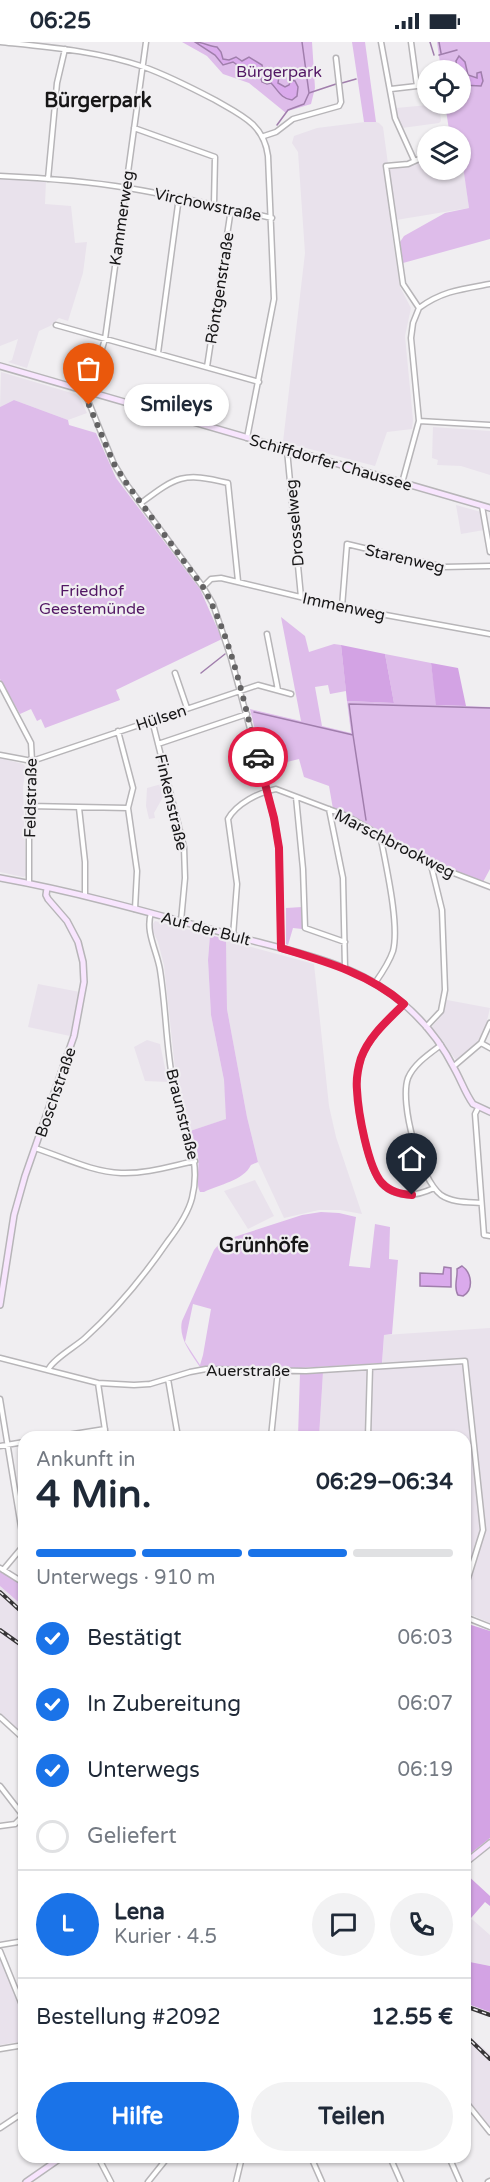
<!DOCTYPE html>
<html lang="de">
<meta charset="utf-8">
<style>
body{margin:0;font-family:"Varela Round",sans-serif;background:#f2f2f3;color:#1f2937;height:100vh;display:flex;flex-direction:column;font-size:22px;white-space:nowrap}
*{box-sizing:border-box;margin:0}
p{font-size:20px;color:#747a83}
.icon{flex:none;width:33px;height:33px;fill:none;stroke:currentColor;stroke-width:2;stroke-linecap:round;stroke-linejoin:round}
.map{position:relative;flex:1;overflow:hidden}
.details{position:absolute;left:18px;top:1389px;width:453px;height:732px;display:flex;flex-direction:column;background:#fff;border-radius:18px;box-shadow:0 2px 4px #0004}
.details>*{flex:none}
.fabs{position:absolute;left:417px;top:18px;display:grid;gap:12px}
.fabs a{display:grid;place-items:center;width:54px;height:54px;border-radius:50%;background:#fff;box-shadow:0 2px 4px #0004;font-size:30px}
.pin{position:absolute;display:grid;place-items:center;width:51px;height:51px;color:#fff;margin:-62px -26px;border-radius:50% 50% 50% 0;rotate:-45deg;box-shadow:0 0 6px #0007}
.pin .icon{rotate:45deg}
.courier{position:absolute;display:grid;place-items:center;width:60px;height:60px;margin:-30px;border:4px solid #e11d48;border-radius:50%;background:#fff;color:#222;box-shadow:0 2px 8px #0007}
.bubble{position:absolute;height:42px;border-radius:21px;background:#fff;box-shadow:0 2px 4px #0004;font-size:20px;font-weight:700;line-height:42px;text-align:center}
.overview em{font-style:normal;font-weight:700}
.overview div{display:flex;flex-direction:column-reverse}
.overview{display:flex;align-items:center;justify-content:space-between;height:102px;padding:0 18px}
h1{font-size:39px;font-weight:700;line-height:45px}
.bar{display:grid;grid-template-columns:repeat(4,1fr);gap:9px 6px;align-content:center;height:72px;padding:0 18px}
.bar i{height:8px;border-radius:4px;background:#e0e1e3}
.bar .selected{background:#1a73e8}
.bar p{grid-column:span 4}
.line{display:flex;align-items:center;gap:15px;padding:0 18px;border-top:2px solid #e0e1e3}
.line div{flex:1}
.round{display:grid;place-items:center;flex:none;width:63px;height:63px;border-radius:32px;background:#f2f2f3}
ol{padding:0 18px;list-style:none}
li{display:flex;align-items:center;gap:18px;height:66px}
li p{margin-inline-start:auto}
li .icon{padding:6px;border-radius:50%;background:#1a73e8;color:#fff;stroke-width:4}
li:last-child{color:#747a83}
li i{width:33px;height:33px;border:3px solid #e0e1e3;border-radius:50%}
.action{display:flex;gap:12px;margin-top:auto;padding:12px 18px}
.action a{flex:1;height:69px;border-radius:36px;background:#1a73e8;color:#fff;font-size:24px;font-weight:700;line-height:69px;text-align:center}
.action a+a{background:#f2f2f3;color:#1f2937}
.status{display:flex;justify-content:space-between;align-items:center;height:42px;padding:0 30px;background:#fff;direction:ltr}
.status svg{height:16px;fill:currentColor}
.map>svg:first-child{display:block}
.built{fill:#e9e2ec}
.green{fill:#debcea;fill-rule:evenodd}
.forest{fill:#d3a3e4}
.water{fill:#daaaec;stroke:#a07eac;stroke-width:1.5}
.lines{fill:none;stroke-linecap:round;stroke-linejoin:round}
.stream{stroke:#a07eac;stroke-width:1.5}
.street-casing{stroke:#b7b5b8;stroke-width:7}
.secondary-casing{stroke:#b7b5b8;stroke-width:8}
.street{stroke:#fff;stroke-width:4}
.secondary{stroke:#f8e5fe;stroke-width:5}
.rail-casing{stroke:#373537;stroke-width:4}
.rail{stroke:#f0eef1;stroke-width:1.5;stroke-dasharray:4.5;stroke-linecap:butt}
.done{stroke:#636263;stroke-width:6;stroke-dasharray:0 10.8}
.route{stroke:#e11d48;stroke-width:8}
.labels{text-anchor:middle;stroke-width:4.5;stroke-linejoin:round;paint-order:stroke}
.park-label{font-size:16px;fill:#521764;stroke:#f0eef1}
.street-label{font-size:16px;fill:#171617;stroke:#f0eef1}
.quarter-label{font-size:20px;font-weight:bold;fill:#171617;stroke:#f0eef1}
</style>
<div class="status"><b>06:25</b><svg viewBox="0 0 49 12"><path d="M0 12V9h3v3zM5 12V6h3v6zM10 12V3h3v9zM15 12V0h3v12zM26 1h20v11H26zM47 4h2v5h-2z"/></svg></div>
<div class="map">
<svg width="490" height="2140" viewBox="0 0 490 2140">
<rect width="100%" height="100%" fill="#f0eef1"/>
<!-- built -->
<path class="built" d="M439 62V64L431 66 432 70 440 69 441 79 439 81 402 86 397 75 396 66Z
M373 79 379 81 383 85 388 122 405 119 406 123 414 122 427 116 428 128H460L462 110 469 166 390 179 400 245 411 266 405 294 413 378 412 387 387 390 375 424 283 400 305 211 298 110 292 101 294 94 317 86Z
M0 137 46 139 45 162 71 164 75 201 87 200 83 231 68 279 59 276 50 284 39 289 27 326 8 320 12 318 18 297 0 304Z
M1 330 75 352 79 355 87 371 68 378 14 358 0 365Z
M433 385 490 389V433L461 424 437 423 438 418 432 416Z
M456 463 481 470 484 488 461 492Z
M0 716 23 722 26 725 23 745 26 834 23 835 0 830Z
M165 741 167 748 154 771 155 776 149 777 146 764 147 746Z
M155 879 210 893 208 918 211 973 224 1038 227 1077 190 1089 182 1064 176 1036 164 923 158 900 151 885Z
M226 898 314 922 329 1064 336 1095 362 1172 340 1168H319L284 1176 258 1120 247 1075 227 967Z
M38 942 80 950 70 994 28 985Z
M447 958 490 966 486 983 478 999 467 1011 456 1018 431 986 442 973Z
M147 998 160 1002 168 1040 145 1039 134 1005Z
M255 1138 274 1174 248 1187 224 1149Z
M490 1286V1581L465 1570V1395H319L323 1330 382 1327 384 1293Z
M0 1544 24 1565V1693L0 1671Z
M465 1871 490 1893V1924L465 1919Z
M0 1915 24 1974V1999L0 2003Z
M465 1990 490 2012V2086L465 2055Z"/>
<!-- green -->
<path class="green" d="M182 0H312L315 46 311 62 288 69 286 71 249 41 223 32 207 14Z
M352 0H365L376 80H364Z
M437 0H490V197L403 221 400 200 404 194 445 171 469 166 461 110 460 94H450L445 62H460V28H441Z
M14 358 68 378 69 383 96 391 116 436 200 547 222 597 116 648 120 658 45 686 41 677 37 679 31 667 20 672 0 637V365Z
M281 575 305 594 309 610 334 602 341 603 346 649 330 652 328 643 315 645 322 684 351 691 347 659 394 661 385 612 431 621 437 663 490 665V827L483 840 434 821 364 780 333 767 329 744 304 735 299 717 283 721 284 725 265 730 250 667 301 679Z
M302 865V887L293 886 288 903 286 902V866Z
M210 893 226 897 227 967 247 1075 258 1120 251 1123C243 1139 220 1142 204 1150H200C195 1140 200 1125 198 1114 197 1105 194 1097 190 1089L226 1077 224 1038 211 973 208 918Z
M321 1170 339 1171 356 1175 349 1224 370 1226 375 1182 390 1185 389 1217 398 1218 392 1292 384 1293 382 1321 300 1326 200 1325C191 1311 178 1296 182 1279L214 1208 219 1202 228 1197 302 1173ZM193 1262 211 1267 203 1313 200 1323 185 1300Z
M323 1330 319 1395H298L300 1331Z
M0 1530 24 1543V1565L0 1544Z"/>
<!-- forest -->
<path class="forest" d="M341 603 385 612 394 661 347 659Z
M431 621 458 626 466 664 436 663Z
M465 1581 490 1589V1796L465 1816Z
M465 1831 490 1854V1864L485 1860 471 1876 465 1871Z
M465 1919 490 1924V1970L465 1961Z"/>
<!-- water -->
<path class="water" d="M195 0C202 0 209 4 217 5L221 10 223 17 229 18 236 15 242 19 249 15 262 23 264 33 266 35 274 30 279 34 278 41 285 45 289 43 291 38 295 39 298 45 297 54 292 58C281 57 278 48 271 41L267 42 262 40 258 27 239 24 233 20 223 23 215 13Z
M459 14 465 20 468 33 477 36V31L481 30 483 39 481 44 461 43 460 28 457 27 456 19Z
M462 1224C472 1231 474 1248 463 1254L458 1253C453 1245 458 1236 457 1227Z
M444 1225 451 1226V1245L420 1244V1231L443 1232Z"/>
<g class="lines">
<!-- stream -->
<path class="stream" d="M430 0 434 13
M439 0 441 11
M439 13 457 8
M342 41 356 37
M309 51 336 42
M277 83 288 68 304 62 309 51 302 0
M201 631 225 612
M254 670 353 693 349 662 490 666
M353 693 366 778"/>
<defs>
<path id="street" d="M0 0C48 5 98 9 144 25 169 34 192 46 215 58 241 73 264 82 268 114L274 257 247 396
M146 0 105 297 87 356 114 422 127 443 203 545 213 562 231 616 274 776 279 806 281 906
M381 0 395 76 414 118
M391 47 417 44 411 0
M134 86 215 115 214 162
M264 94 276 90 293 77 339 64 341 60 336 16
M0 134C43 136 86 139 128 146 176 154 224 165 272 176
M48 137 57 41 65 7
M419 266 403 242 386 124 408 122 428 113
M419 266C442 249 462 247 490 242
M56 283 259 340
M158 311 179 155
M207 325 231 167
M419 379 490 383
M287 408 301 555
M402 441 419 379 411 296 413 281 419 266
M141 461C177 434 183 430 228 441L238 539
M482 464 490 510
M203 545 211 537 221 536 342 565 490 592
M342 565 347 502 443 525 490 524
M267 592 278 648
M175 631 187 666
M0 642 31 701 32 719 29 764V841
M152 678 184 805 185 836 181 879
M118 689 133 746 128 766 137 829 135 867
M158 702 247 672
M0 713 32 719 258 643 291 652
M296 755 303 827 305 886 345 900
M29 764 128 766
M79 766 85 820V854
M329 767 343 836 345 926
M233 894 237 842 228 777C236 762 259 750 276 747L347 774 430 822 490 845
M375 941C382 931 389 921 393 909 400 882 385 820 380 792
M404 962C388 978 369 994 361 1017 358 1026 356 1038 357 1049 358 1069 368 1127 382 1142 397 1157 417 1154 434 1146
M426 985 441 969 445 948 442 868 431 823
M481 1001 490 1006
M441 1003C429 1012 414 1022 408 1036 399 1061 420 1137 441 1153 453 1161 468 1160 481 1161
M454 1024 481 1001 490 981
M478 1066 475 1072 484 1193 490 1194
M35 1106C63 1115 92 1130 121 1131 146 1132 171 1124 195 1119
M0 1316 98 1341 134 1343 150 1342 190 1330 206 1327 306 1329 465 1319 483 1488 465 1546
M48 1328C53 1317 75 1305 85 1296 117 1267 144 1234 168 1199 178 1186 188 1172 192 1156 203 1114 180 1081 173 1041 166 1004 166 966 160 928 157 909 145 890 151 871
M168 1337 178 1395
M98 1341 106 1395
M0 1357 24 1503
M55 1395 105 1387
M271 1395 278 1328
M368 1395 370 1325
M0 1404 24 1400
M0 1526 24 1541
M3 1528 24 1503
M465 1575 490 1585
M0 1675 24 1697
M0 1744 24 1775
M0 1784 15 1782 23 1774
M0 1903 24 1899
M0 1909 24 1968
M0 2007 24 2003
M465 2059 490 2090
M0 2086 24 2070
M98 2115 111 2140
M311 2115 322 2140
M390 2115 401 2140
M449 2115 460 2140
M148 2140 168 2115
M236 2140 242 2115
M488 2140 490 2139"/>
<path id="secondary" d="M0 324 490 466
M0 836C78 850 155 872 231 893 288 909 353 919 400 959 422 977 441 1000 454 1026 461 1038 465 1051 473 1062L490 1070
M0 1263 14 1173 25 1134 74 994 84 940 83 920 78 900 67 879 48 857 46 853 47 846
M465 1821 490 1801
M26 2140 62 2115"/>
</defs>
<!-- street casing -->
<use href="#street" class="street-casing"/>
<!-- secondary casing -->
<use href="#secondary" class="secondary-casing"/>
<!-- street -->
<use href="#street" class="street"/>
<!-- secondary -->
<use href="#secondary" class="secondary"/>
<defs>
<path id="rail" d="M0 1550 24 1572
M0 1588 24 1605
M465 1964 490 1973
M465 1993 490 2017"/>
</defs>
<!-- rail casing -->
<use href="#rail" class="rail-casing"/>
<!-- rail -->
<use href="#rail" class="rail"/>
</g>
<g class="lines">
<!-- done -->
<path class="done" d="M89 363 114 422 127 442 203 545C232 597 243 658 258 715"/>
<!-- route -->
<path class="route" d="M258 715 274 776 279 806 281 906C324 919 368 931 404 962 388 978 369 994 361 1016 358 1026 356 1038 357 1048 358 1070 368 1126 382 1141 390 1150 401 1152 412 1153"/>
</g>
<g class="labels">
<!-- park labels -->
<g class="park-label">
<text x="279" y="35">Bürgerpark</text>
<text x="92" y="554">Friedhof<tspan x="92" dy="18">Geestemünde</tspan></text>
</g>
<!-- street labels -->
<g class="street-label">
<text transform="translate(208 162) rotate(12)" y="6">Virchowstraße</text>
<text transform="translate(121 176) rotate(-82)" y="6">Kammerweg</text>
<text transform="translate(219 246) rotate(-81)" y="6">Röntgenstraße</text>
<text transform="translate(331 420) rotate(16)" y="6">Schiffdorfer Chaussee</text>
<text transform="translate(294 481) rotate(-95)" y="6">Drosselweg</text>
<text transform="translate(405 516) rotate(13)" y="6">Starenweg</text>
<text transform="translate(344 564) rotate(12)" y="6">Immenweg</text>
<text transform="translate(161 675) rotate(-18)" y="6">Hülsen</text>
<text transform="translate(30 756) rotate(-89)" y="6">Feldstraße</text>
<text transform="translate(172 760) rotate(77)" y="6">Finkenstraße</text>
<text transform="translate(395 801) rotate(27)" y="6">Marschbrookweg</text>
<text transform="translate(206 886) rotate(15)" y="6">Auf der Bult</text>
<text transform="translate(55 1050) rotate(-71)" y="6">Boschstraße</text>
<text transform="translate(183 1072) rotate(76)" y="6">Braunstraße</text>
<text x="248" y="1334">Auerstraße</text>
</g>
<!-- quarter labels -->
<g class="quarter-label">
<text x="98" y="65">Bürgerpark</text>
<text x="264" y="1210">Grünhöfe</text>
</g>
</g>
</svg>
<div class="fabs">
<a><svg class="icon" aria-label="locate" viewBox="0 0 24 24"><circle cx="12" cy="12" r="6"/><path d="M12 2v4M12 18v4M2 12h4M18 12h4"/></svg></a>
<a><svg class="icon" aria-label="layers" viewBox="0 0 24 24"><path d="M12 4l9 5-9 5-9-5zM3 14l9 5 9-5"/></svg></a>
</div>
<div class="pin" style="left:89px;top:363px;background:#ea580c"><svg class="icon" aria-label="bag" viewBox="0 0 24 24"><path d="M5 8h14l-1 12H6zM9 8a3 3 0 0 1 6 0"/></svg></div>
<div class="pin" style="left:412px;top:1153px;background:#1f2937"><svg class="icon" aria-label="home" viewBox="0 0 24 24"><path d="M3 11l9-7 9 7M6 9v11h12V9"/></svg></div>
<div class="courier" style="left:258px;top:715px"><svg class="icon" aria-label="car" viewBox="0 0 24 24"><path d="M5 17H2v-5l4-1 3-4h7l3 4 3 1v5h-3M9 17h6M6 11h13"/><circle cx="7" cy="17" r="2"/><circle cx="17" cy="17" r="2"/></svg></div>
<div class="bubble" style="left:124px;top:342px;width:105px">Smileys</div>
<section class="details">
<div class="overview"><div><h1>4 Min.</h1><p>Ankunft in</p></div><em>06:29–06:34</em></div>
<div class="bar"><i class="selected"></i><i class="selected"></i><i class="selected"></i><i></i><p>Unterwegs · 910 m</p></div>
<ol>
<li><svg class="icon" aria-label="check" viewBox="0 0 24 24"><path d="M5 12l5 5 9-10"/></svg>Bestätigt<p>06:03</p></li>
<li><svg class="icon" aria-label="check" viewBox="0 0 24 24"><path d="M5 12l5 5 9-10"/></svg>In Zubereitung<p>06:07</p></li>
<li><svg class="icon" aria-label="check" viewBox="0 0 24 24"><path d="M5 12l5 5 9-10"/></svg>Unterwegs<p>06:19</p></li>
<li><i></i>Geliefert</li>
</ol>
<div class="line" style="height:108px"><b class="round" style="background:#1a73e8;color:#fff">L</b><div><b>Lena</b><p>Kurier · 4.5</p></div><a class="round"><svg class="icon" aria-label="chat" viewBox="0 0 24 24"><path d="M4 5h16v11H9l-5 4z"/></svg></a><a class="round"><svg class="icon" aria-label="phone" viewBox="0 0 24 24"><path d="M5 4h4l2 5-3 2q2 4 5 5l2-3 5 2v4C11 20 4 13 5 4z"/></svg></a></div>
<div class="line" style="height:78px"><div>Bestellung #2092</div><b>12.55 €</b></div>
<div class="action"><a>Hilfe</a><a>Teilen</a></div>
</section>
</div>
